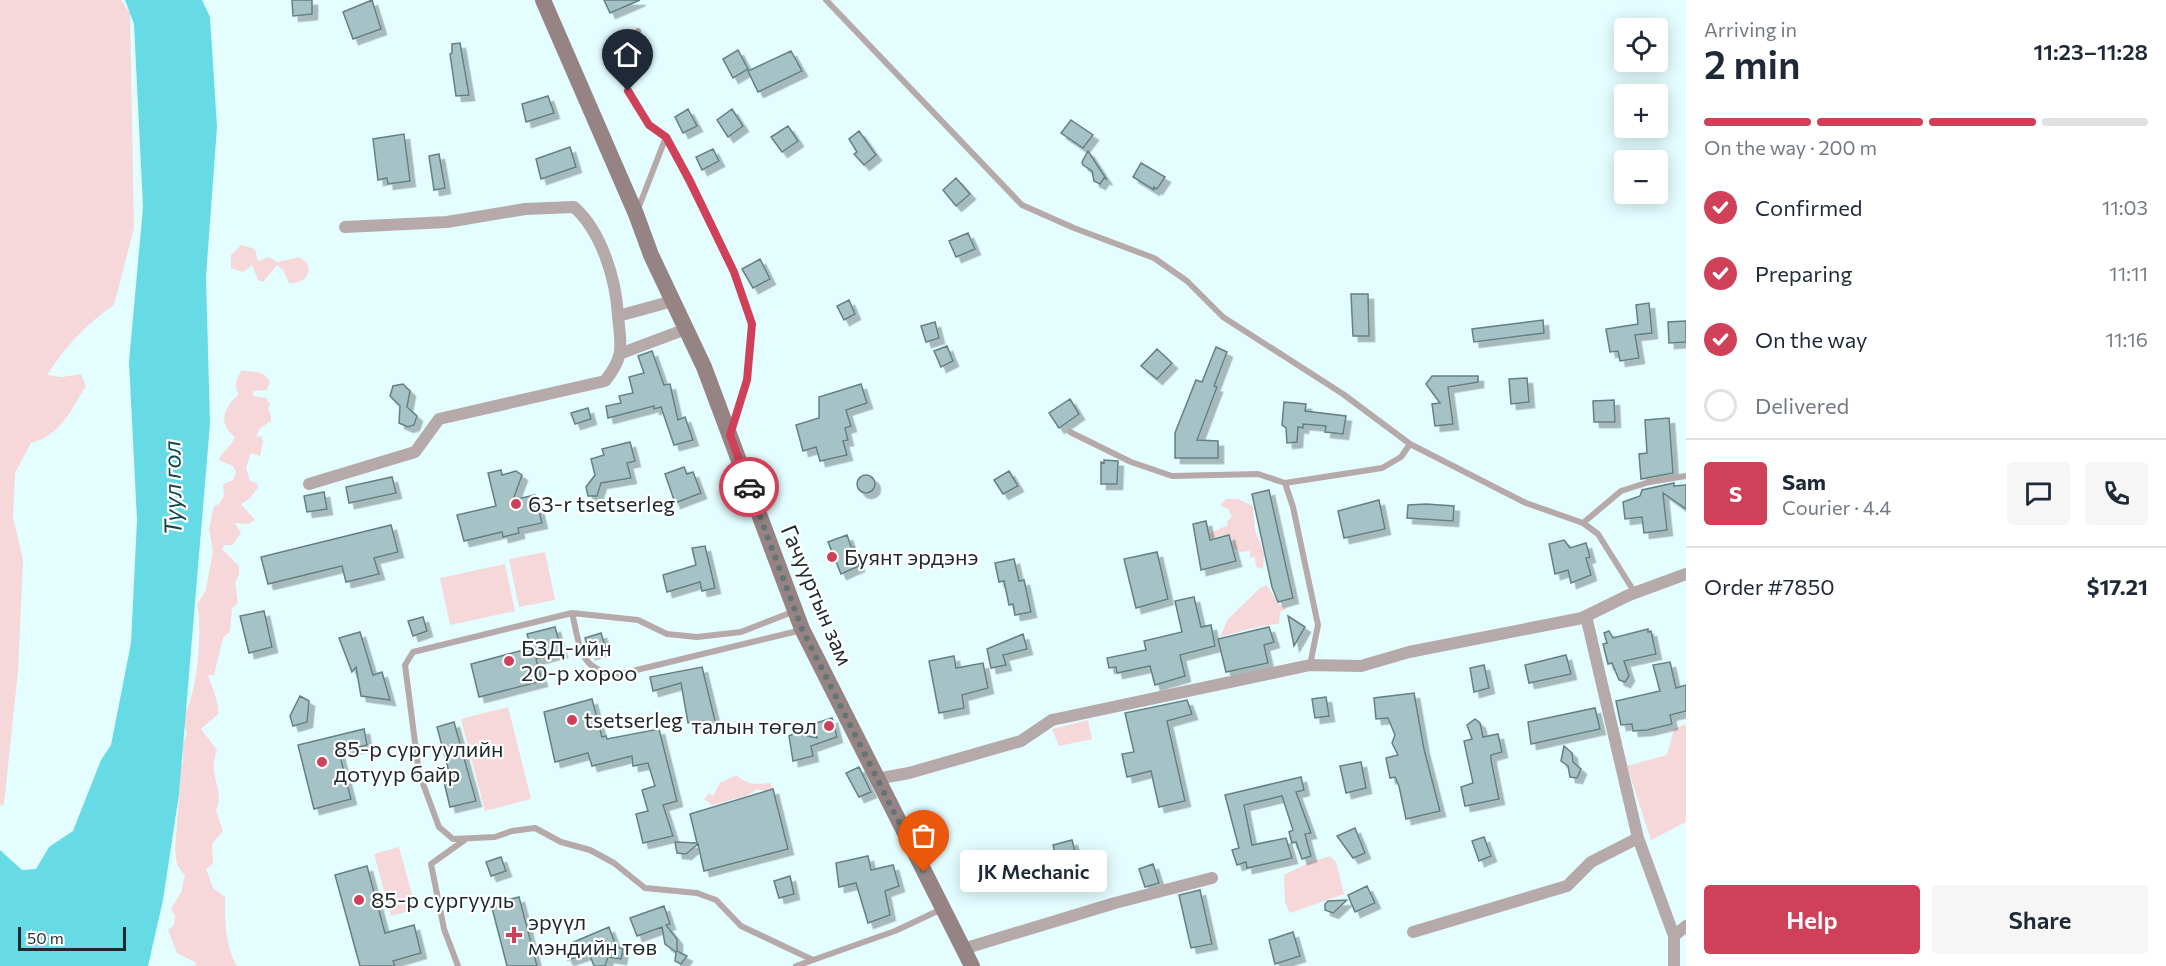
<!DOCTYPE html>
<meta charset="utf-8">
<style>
body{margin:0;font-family:Commissioner,sans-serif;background:#f6f6f7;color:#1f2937;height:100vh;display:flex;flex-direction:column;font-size:22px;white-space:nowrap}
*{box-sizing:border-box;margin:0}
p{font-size:20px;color:#747a83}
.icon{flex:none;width:33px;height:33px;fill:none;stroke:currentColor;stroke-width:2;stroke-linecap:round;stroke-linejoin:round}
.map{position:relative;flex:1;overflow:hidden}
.drawer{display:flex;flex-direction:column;background:#fff;width:480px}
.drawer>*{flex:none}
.controls{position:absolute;left:1614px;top:18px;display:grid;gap:12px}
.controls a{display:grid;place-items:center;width:54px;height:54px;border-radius:6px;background:#fff;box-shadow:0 3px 15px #0003;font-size:30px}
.scale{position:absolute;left:18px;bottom:15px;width:108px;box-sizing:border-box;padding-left:6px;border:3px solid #1e2a2b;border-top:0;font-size:16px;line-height:21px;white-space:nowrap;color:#1e2a2b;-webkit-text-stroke:4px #fff;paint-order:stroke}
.pin{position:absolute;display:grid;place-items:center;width:51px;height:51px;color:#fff;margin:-62px -26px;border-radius:50% 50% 50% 0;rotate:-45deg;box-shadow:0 0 6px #0007}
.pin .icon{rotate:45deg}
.courier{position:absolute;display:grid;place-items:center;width:60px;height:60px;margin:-30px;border:4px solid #d04059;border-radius:50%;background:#fff;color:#222;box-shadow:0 2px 8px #0007}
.bubble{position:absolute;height:42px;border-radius:6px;background:#fff;box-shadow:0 3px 15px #0003;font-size:20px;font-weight:600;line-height:42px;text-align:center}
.overview em{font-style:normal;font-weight:600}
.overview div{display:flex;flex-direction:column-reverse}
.overview{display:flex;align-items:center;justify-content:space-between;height:102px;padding:0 18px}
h1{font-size:39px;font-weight:600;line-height:45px}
.bar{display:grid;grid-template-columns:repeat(4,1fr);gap:9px 6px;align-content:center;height:72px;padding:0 18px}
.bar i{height:8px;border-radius:4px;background:#e0e1e3}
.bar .on{background:#d04059}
.bar p{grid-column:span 4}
.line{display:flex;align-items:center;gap:15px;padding:0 18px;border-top:2px solid #e0e1e3}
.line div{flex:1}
.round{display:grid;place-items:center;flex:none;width:63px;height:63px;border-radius:6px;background:#f6f6f7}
ol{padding:0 18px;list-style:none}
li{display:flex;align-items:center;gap:18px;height:66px}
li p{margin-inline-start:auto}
li .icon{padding:6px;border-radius:50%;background:#d04059;color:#fff;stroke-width:4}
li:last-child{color:#747a83}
li i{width:33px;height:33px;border:3px solid #e0e1e3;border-radius:50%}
.button{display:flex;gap:12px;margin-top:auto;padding:12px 18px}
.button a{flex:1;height:69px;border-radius:6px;background:#d04059;color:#fff;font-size:24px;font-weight:600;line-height:69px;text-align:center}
.button a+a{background:#f6f6f7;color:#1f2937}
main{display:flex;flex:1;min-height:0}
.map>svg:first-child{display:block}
.green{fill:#f6d8da}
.water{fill:#66dbe5}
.building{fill:#a5c3c6;stroke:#648083;stroke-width:1.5;filter:url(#shadow)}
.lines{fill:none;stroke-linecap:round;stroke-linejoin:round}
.lane{stroke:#b6a9a9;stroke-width:6}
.street{stroke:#b6a9a9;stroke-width:12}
.secondary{stroke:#968384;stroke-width:16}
.done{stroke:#637475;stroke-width:6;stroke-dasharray:0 10.8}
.route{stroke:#d04059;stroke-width:8}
.poi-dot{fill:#d04059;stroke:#fff;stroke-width:2}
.labels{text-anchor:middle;stroke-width:4.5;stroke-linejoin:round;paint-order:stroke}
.poi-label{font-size:22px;fill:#1e2a2b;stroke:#fff;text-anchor:start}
.street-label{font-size:22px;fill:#1e2a2b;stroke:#fff}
.water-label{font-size:24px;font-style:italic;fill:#10464b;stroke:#fff}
</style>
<main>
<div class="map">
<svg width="1686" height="966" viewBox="0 0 1686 966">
<defs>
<filter id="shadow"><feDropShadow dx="5.5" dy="5.5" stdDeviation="0" flood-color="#0004"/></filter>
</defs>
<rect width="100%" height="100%" fill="#e4fdff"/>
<!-- green -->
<path class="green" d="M0 0H121L130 13 134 228 114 305C85 325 66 346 47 375L62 377 81 374 86 386C71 410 60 436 31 443L15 473 13 517 23 560 18 671 4 804 0 806Z
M241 245 255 249 258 261 269 257 278 262 299 257 307 263 309 271C304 281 301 283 289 283L283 270 277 265 263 282 258 280 252 265 243 272 231 268V255Z
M242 370C254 373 263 369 270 382L267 390 253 391V396L266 398 270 404 268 409 271 415V421L260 428 256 437 261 436 263 442 260 456 251 453 246 467 250 481 257 483 258 488 248 500 241 504 255 520 248 524 235 523 241 533 232 545H225L222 549 239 566V575L235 582 238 603 232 608 230 631 223 638 214 675H208C212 687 219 701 218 714L201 729 217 750C215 756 213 763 214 770 215 784 223 796 216 810L223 831 212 844 213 864 206 869 213 888 225 897C225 921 225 945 237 966H196L195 962 177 953 168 930 174 925 175 916 171 909 181 892 185 876 177 865 175 850 180 781 177 767 183 763V743L187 734 182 717C197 703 203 625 197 604L206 590 213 551 209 529 214 506 219 504 224 496 223 484 233 480 236 472 233 466 219 460C223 450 231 447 235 437 217 424 224 407 239 394 233 386 236 378 242 370Z
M1226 499H1238L1253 506 1255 530 1264 553 1263 569 1256 567 1255 557 1250 558V551L1240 552 1233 547V539L1227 542 1224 535 1207 539 1208 534 1228 525 1227 521 1232 517 1228 509 1220 505Z
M545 552 555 600 519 607 509 559Z
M505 564 515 611 450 625 440 578Z
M1267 585 1278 603 1286 609 1280 612 1279 624C1260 625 1239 632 1220 637L1228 619 1260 588Z
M508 707 531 799 485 811 461 719Z
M1088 720 1092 739 1059 746 1052 729Z
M1686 724V822L1651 840 1627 766 1667 755 1674 729Z
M736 775C750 786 754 784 770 783L773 788 767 792 757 789 746 796 712 805 704 799 709 793 713 796 720 783Z
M399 847 416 909 391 916 374 854Z
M1330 856 1336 862 1344 894 1290 913 1285 902 1284 875 1308 863Z"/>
<!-- water -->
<path class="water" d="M125 0H202L210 17 217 127 206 277 210 424 179 794 163 900 148 966H0V850L22 870 36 869 49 847 73 831 101 760 111 745 131 643 137 520 129 362 143 207 134 24Z"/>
<!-- building -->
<path class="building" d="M292 0H312V14L293 16Z
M372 0 381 29 353 39 343 12Z
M604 0H640L610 13Z
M460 43 469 95 456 96 450 54 452 53V44Z
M738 50 748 69 733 78 723 59Z
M791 51 802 71 758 92 748 71Z
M548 96 554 113 526 122 522 104Z
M688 109 697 126 683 133 675 117Z
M732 109 743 126 728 137 717 120Z
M1071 120 1093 135 1083 148 1061 133Z
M788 126 798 141 782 152 771 137Z
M859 131 876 155 864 165 854 154 857 152 849 139Z
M404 134 410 181 388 184 387 178 378 180 373 139Z
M570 147 576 167 541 179 536 159Z
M713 149 719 161 702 170 696 157Z
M1088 151 1107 180 1104 178 1100 184 1094 181 1092 171 1083 165 1082 162Z
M439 154 445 188 434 190 429 156Z
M1141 163 1165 177 1157 189 1154 187V190L1133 177Z
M956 178 970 194 956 206 943 190Z
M968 233 975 249 956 257 949 241Z
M760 259 770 279 753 288 742 269Z
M1351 294H1368L1369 336H1353Z
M849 300 855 314 844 320 837 306Z
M1649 303 1652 333 1635 335 1639 358 1620 361 1618 351 1610 352 1606 329 1638 324 1636 305Z
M1543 320 1544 333 1474 342 1472 329Z
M1686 321V342L1669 343 1668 322Z
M935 322 939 338 926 342 921 326Z
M947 346 953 361 941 367 934 351Z
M1216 347 1227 352 1214 386 1217 387 1197 440 1218 441V458H1175V433L1196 380 1202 382Z
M1157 349 1172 363 1157 379 1141 366Z
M652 351 664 385 670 384 678 420 685 417 693 440 674 445 661 407 654 409V406L608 418 606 406 621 403 619 396 633 393 629 377 644 373 638 356Z
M1432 376H1478V382L1448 387 1453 424 1435 426 1432 404 1440 403 1426 384Z
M1527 378 1529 402 1511 404 1509 379Z
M403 384 410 391 407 407 417 416 414 425 408 427 399 423 400 406 390 396 393 386Z
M861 384 867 403 846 410 851 426 845 428 848 440 843 441 847 455 820 461 816 447 803 451 796 425 819 418V397Z
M1070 399 1079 414 1059 428 1049 413Z
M1614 400 1615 422H1594L1593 401Z
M1284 402 1306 404 1305 411 1346 416 1343 434 1325 432 1326 426 1303 424V428L1298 427 1297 442 1287 443 1286 428 1282 425Z
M588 408 591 419 575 424 571 413Z
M1669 418 1673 473 1641 479 1639 454 1647 453 1645 420Z
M630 442 635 461 627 463 631 478 601 483 597 496H588L586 487 595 475 591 459 604 455 602 449Z
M1104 460 1118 461 1117 484H1101V462L1104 463Z
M684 467 687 474 693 472 701 493 675 503 665 474Z
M501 470 502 475 516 471 522 475 513 500 535 495 542 523 518 528 519 533 503 537 502 532 464 541 457 515 496 506 488 473Z
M1009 471 1018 486 1003 494 994 480Z
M857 484a9 9 0 1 1 18 0a9 9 0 1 1-18 0Z
M392 477 396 493 349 503 346 487Z
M1674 483V486L1686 485V509L1663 493 1667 530 1644 533 1642 517 1625 519 1623 502 1640 496 1642 490Z
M1269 490 1293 598 1278 602 1272 587 1252 494Z
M324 492 327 509 307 512 304 496Z
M1379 500 1385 529 1344 538 1338 511Z
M1426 504 1454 506 1453 521 1407 518 1408 505Z
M1206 521 1210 540 1229 535 1236 561 1201 570 1193 524Z
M391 525 398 552 374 558 379 574 346 582 342 566 268 584 261 557Z
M847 535 852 549 854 547 859 566 841 574 828 542Z
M1564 540 1570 548 1586 543 1590 557 1586 558 1591 575 1571 583 1568 570 1555 574 1549 544Z
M705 546 715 588 702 591 700 582 667 592 663 575 696 565 692 548Z
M1157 552 1168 599 1136 608 1124 559Z
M1014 559 1019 581 1024 580 1031 612 1015 615 1013 604 1009 605 1004 581 999 582 995 563Z
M1194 597 1201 627 1211 625 1215 646 1180 655 1185 676 1155 685 1150 666 1117 673 1116 667 1109 668 1107 658 1146 650 1144 641 1182 632 1175 601Z
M264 611 272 647 249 653 240 616Z
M1288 616 1305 627 1294 646Z
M423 617 427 631 413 636 408 621Z
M555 627 562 652 536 659 542 681 479 697 471 664 531 648 527 634Z
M1269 627 1274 642 1264 645 1268 663 1226 672 1218 639Z
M1648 629V632L1651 631 1656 654 1624 661 1629 676 1625 682 1619 680 1612 663 1608 664 1603 644 1607 643 1604 633 1609 631 1613 638Z
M360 632 373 675 382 672 390 700 361 696 356 667 352 672 339 638Z
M601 633 606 649 590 654 585 638Z
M1023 634 1027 649 1003 655 1006 665 991 668 987 649Z
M1566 655 1571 674 1529 683 1525 665Z
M954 656 956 668 983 663 988 688 962 695 964 708 939 713 929 661Z
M1670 662 1676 688 1686 685V711L1670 715 1672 724 1647 730 1633 731 1632 724 1621 725 1616 701 1660 691 1653 665Z
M1484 665 1489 688 1474 692 1470 668Z
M702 667 716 725 703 727 702 721 688 723 681 683 653 691 650 677Z
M1414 693 1424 749 1440 811 1406 819 1399 786 1395 777 1390 778 1386 758 1398 755 1392 743 1395 735 1388 718 1376 719 1374 698Z
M300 696 309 701 307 722 293 726 290 716Z
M1326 697 1329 716 1315 718 1312 699Z
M592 699 602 737 606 736 607 739 659 729 677 801 663 805 673 836 643 843 636 814 648 811 642 790 655 786 648 763 633 766 632 756 592 766 588 753 555 762 544 712Z
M1187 700 1192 714 1167 721 1185 801 1159 807 1151 771 1127 777 1122 754 1134 752 1125 713Z
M1595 708 1600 729 1531 744 1528 722Z
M832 718 837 737 811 746 813 756 793 761 789 736 795 733 817 738 813 724Z
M1475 719 1480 723 1483 737 1498 734 1502 752 1491 755V760L1499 799 1465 806 1461 787 1473 783 1464 741 1472 739 1467 725Z
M454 722 476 801 450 807 442 774 449 772 437 727Z
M364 729 367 745 339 752 351 799 314 809 298 745Z
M1564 746 1572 753 1573 762 1581 769 1577 778 1570 777 1568 766 1561 761Z
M1361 762 1366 788 1346 793 1340 766Z
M859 767 871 792 859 797 846 773Z
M1301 777 1304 790 1296 792 1311 833 1305 834 1311 856 1302 859 1296 842 1292 843 1289 832 1293 830 1282 796 1244 805 1252 845 1286 838 1292 858 1247 868 1246 862 1237 865 1232 850 1239 848 1225 795Z
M773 789 788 849 704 871 698 844 686 854 677 853 675 842 697 843 690 814Z
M1355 828 1365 853 1353 858 1337 836Z
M1484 837 1491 856 1479 861 1472 841Z
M1072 840 1078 864 1059 869 1053 845Z
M868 856 871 870 893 865 899 886 885 891 890 915 868 923 856 883 839 887 836 863Z
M501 857 506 871 491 876 486 862Z
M1153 864 1159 883 1145 887 1139 869Z
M367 866 385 933 414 925 421 953 393 961 395 966H360L335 875Z
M790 876 794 894 779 898 774 881Z
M1367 886 1375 903 1355 912 1348 895Z
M1200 890 1212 944 1191 948 1179 895Z
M519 897 537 966H507L491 904Z
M1347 900 1333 913 1325 910V904L1328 901Z
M664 906 670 924 666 925 677 939V951L687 956 681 964 675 961 676 952 665 944 662 927 637 936 630 918Z
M609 927 616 946 623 949 621 959 608 957 605 966H594L589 953 568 960 562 947Z
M1293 932 1300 956 1275 964 1269 940Z"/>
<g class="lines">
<!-- lane -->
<path class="lane" d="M826 0 1022 205 1074 228 1154 258 1187 281 1223 317 1343 394 1410 444 1526 503 1583 523 1598 534 1635 593
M638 31 620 46 615 58 617 69 649 125 666 137
M638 209 666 137 734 272 752 324 747 380 732 429
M1070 432 1131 462 1172 476 1258 474 1285 483 1293 507 1318 625 1310 665
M1285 483 1382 468 1401 457 1410 444
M1583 523 1621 491 1649 482 1686 476
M795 611 741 632 697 637 667 634 638 620 572 613 413 652 405 665 419 773 439 827 453 839 495 837 512 831 535 828 561 842 590 850 614 863 645 888 697 893 716 900 741 926 813 960 895 931 942 909
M572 613C580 646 579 673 620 674L802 630
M458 966 444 929 431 864 466 839
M796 966 813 960"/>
<!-- street -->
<path class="street" d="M345 227 447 222 525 209 574 207C602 232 616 280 618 316L673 301
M622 353 686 329
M309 484 415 452 439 419 605 381C625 356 621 346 618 316
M876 779 909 773 1021 741 1052 720 1310 665 1361 666 1409 652 1582 618 1629 595 1686 574
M1638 838 1674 936
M1413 932 1567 886 1591 862 1638 838 1586 616
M963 949 1115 903 1212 878
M1674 966V936L1686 926"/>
<!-- secondary -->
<path class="secondary" d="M543 0 636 214 651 255 704 367 802 629 972 966"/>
</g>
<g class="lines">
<!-- done -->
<path class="done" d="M749 487 802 629 924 872"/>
<!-- route -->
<path class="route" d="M628 91 649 125 666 137 690 181 734 272 752 324 747 380 730 435 749 487"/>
</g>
<!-- markers -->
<g class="poi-dot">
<circle cx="516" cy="504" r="6"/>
<circle cx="832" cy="557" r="6"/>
<circle cx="509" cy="661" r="6"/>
<circle cx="572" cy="720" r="6"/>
<circle cx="829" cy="726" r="6"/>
<circle cx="322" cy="762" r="6"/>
<circle cx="359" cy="900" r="6"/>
<path d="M511 926h6v6h6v6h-6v6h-6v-6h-6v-6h6z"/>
</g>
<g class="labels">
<!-- poi labels -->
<g class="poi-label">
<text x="528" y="512">63-r tsetserleg</text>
<text x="844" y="565">Буянт эрдэнэ</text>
<text x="521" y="656">БЗД-ийн<tspan x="521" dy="25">20-р хороо</tspan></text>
<text x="584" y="728">tsetserleg</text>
<text x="817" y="734" text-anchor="end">талын төгөл</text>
<text x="334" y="757">85-р сургуулийн<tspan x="334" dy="25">дотуур байр</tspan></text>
<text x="371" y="908">85-р сургууль</text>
<text x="528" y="930">эрүүл<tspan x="528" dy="25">мэндийн төв</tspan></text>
</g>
<!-- street labels -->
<g class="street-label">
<text transform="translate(817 595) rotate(67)" y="8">Гачууртын зам</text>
</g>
<!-- water labels -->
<g class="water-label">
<text transform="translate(173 488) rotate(-91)" y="8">Туул гол</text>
</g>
</g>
</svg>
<div class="controls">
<a><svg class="icon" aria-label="locate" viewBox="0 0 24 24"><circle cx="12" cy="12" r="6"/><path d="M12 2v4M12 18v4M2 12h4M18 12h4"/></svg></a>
<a>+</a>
<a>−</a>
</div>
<div class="scale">50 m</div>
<div class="pin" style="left:924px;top:872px;background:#ea580c"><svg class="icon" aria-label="bag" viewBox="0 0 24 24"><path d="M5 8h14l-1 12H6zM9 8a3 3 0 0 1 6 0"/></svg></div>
<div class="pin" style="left:628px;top:91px;background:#1f2937"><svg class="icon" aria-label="home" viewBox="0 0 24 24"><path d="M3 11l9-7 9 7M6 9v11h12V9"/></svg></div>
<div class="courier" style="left:749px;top:487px"><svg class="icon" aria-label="car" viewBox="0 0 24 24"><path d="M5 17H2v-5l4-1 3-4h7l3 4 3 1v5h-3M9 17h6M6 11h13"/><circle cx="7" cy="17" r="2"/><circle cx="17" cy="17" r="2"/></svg></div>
<div class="bubble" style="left:960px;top:850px;width:147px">JK Mechanic</div>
</div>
<section class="drawer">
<div class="overview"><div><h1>2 min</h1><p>Arriving in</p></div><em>11:23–11:28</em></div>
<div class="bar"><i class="on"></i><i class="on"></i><i class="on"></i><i></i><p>On the way · 200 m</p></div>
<ol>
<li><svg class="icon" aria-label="check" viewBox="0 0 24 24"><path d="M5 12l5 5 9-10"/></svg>Confirmed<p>11:03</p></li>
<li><svg class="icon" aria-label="check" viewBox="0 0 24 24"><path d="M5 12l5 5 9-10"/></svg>Preparing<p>11:11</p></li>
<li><svg class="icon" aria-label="check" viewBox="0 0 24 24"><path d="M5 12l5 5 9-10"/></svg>On the way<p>11:16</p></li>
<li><i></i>Delivered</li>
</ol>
<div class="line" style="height:108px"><b class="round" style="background:#d04059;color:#fff">S</b><div><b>Sam</b><p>Courier · 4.4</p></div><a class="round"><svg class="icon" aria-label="chat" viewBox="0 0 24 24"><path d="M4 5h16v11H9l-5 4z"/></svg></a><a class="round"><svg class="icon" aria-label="phone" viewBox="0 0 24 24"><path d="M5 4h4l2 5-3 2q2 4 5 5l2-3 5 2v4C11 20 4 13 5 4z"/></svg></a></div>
<div class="line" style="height:78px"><div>Order #7850</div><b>$17.21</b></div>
<div class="button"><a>Help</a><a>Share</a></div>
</section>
</main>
